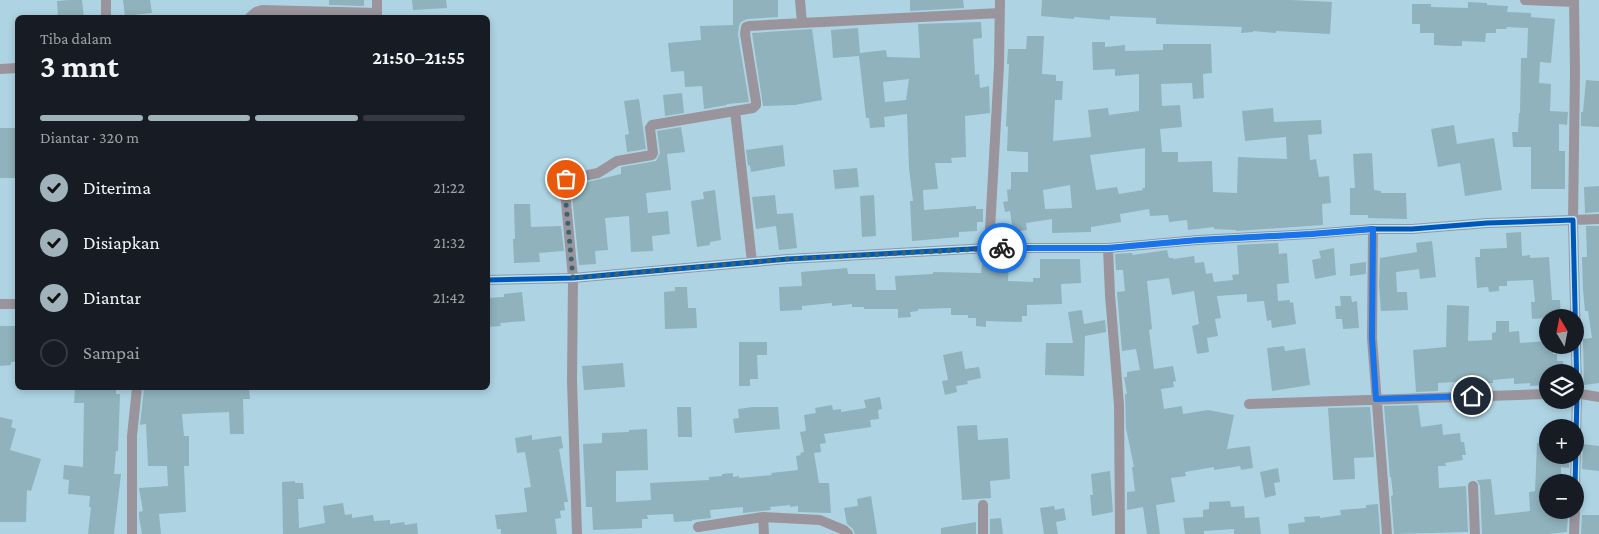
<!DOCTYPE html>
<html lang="id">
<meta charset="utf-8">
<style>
body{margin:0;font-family:"Crimson Pro",serif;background:#242831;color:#f1f3f6;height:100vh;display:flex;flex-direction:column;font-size:19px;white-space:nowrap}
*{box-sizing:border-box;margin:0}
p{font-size:16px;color:#9ea1a6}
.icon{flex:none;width:28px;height:28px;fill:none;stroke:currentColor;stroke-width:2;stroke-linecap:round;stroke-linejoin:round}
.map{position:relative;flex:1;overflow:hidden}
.sheet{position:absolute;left:15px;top:15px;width:475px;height:375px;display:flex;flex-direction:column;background:#171b24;border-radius:8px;box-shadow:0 2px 8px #0003}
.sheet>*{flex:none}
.needle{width:32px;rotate:350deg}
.controls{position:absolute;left:1539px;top:309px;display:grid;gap:10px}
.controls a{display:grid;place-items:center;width:45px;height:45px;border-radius:50%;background:#171b24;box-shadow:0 2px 8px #0003;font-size:25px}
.pin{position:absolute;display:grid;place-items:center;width:42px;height:42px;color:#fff;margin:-21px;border:2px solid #fff;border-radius:50%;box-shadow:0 1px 5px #0007}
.courier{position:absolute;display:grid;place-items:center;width:50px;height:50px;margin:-25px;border:4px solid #1a73e8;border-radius:50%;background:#fff;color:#222;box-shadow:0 1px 6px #0007}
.summary em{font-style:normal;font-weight:700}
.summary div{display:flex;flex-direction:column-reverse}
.summary{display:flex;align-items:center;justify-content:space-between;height:85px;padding:0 25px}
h1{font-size:32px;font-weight:700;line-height:38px}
.bar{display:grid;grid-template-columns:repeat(4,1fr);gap:8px 5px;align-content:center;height:60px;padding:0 25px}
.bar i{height:6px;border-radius:4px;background:#363941}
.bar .selected{background:#a0b2ba}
.bar p{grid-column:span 4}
ol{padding:0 25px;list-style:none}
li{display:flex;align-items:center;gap:15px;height:55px}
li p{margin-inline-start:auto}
li .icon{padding:5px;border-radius:50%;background:#a0b2ba;color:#111;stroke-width:4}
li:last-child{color:#9ea1a6}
li i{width:28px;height:28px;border:2px solid #363941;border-radius:50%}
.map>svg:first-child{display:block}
.building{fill:#8fb2bc;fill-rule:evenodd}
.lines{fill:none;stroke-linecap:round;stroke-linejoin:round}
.street{stroke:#9a959d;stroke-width:10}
.cycleway-casing{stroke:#b5e7fd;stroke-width:8}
.cycleway{stroke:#0057b8;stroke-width:5}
.done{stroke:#3d6270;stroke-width:5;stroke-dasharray:0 9}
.route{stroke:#1a73e8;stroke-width:6}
</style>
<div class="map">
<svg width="1599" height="534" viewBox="0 0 1599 534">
<rect width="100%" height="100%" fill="#aed4e4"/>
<!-- building -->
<path class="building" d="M70 0H82L84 18H58L57 1Z
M123 0H150L152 13 125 16Z
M329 0H364V6L329 5Z
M412 0H446L447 8 413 10Z
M733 0H778V17L747 19 741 22 739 26 738 35 749 102 727 104V105L704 109 702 86 685 87 684 71 671 72 668 43 701 40 700 26 733 25Z
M910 0H963L964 8 910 11Z
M1042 0H1290L1332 2 1330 34 1276 31V33L1253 31V32L1241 33 1242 27 1156 24V18L1110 16V20L1074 17V19L1041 16Z
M1468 2 1487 3V5L1508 6 1507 12 1531 13V17L1555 19 1551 63 1540 62 1539 83 1551 84 1550 111 1568 112 1567 125 1559 124V151H1565V189H1531V147H1513L1512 132H1518L1519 113H1520L1521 58H1527L1528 28 1507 27 1506 29H1496V33H1486L1485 42 1462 41V46H1454L1434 45V33H1420V24H1412V4H1431V7L1468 8Z
M981 22 982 38 973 39 975 75 979 74 980 88 989 86 990 113 965 116 966 157 951 158 952 163H935L938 189 923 190 924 210 976 206V209H983V222H977V231L959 232V237L912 241 910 201H913L909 168 907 114 884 117 885 127 870 128 869 118H866L859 56 833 58 831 30 858 28 860 53 886 50 887 57 920 58 918 24ZM909 79 906 100 885 102 883 82Z
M812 29 822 100 795 105 763 106 752 33Z
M1027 36H1044L1042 74 1056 75V81H1063L1062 100H1055L1053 141 1091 137 1088 110 1108 108 1109 115 1139 111V74L1115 76V69L1093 70 1092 42H1105V47L1125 45V51L1163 50V44H1211L1212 73 1203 74 1204 98 1193 99 1192 83 1161 84 1162 106 1180 105 1182 127 1160 129 1162 152H1178V162L1212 161 1213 192 1237 193 1238 157 1287 159 1286 137 1245 141 1242 111 1273 108 1274 122 1321 120 1322 134 1308 135 1310 160 1316 159 1319 177 1329 176 1331 203 1322 204 1323 225 1236 231V230L1214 229V227L1188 230 1187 220 1169 222 1168 215 1150 216 1149 209 1120 214 1121 222 1091 227V232L1052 233V219L1026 223 1027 230 1013 232 1010 211 1005 212 1003 202 1008 201 1007 190 1011 189V172H1028V152L1007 151 1008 127 1006 126 1009 64H1007L1008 49H1026ZM1145 148V188H1142L1143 190 1119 194 1117 187 1096 190 1090 155ZM1070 185 1072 208 1045 209 1043 190Z
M1586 80 1599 81V127L1581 126V112H1583Z
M682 93 684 113 665 116 663 95Z
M639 99 646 149 627 152 625 135 629 134 624 101Z
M1454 125 1457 144 1494 138 1502 190 1465 196 1460 163 1438 167 1431 129Z
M681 127 685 152 667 154 671 190 646 193 648 213 668 211 670 234 652 236 653 251 631 252 629 216 605 218 608 250 595 251 596 264 579 265 571 186 621 174V167L656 161 660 153 657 131Z
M0 128H18V178H0Z
M783 145 785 166 751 172 750 165 748 166 746 150Z
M1372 153 1374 190 1381 191V193H1406L1407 219 1368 218V215H1350V188H1355L1353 154Z
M857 168 859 187 835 189 833 170Z
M1599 186V212L1585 213 1584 187Z
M715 190 721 240 710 242V245L697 247 691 201 704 199 703 192Z
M775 195 777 214 793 213 797 248 779 250 776 226 756 229 752 197Z
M874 195 876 236 862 237 860 196Z
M514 204H530L531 227 561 226 564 251 539 253 540 262 514 263 513 239H515Z
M1586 226H1599V383L1584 385 1583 339 1592 338 1588 311H1585L1583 290 1582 257H1587Z
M1521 232 1522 256 1530 255V258L1549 257 1552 300H1560L1561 317 1532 319 1531 302H1535L1533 280 1507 281V286H1499V291L1489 292 1488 287 1477 288 1475 257H1480V249L1507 248 1506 233Z
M1432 241 1436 277 1420 279 1419 269 1396 272 1397 292H1407L1408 310 1381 311 1379 285 1380 258 1417 252 1416 243Z
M1278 243 1279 254 1287 253 1289 283 1277 284 1278 301 1290 300V303L1293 302 1296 324 1272 328 1271 320 1267 321 1264 301 1247 302V294L1217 296 1221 318 1215 319 1218 336 1207 338 1209 352 1197 354 1192 326 1199 324 1194 291 1172 295 1169 278 1147 281 1152 329 1149 330 1154 369 1173 366 1176 381 1173 382 1174 387 1161 389 1164 409 1182 406 1183 414 1208 410 1234 415 1227 449 1250 446 1253 468 1241 470 1240 466 1214 470V467L1185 472 1186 476 1171 478 1175 502 1156 505 1160 534H1147L1143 507 1127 510V492L1135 491 1132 467H1134L1126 428 1125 394H1127L1124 377H1127V372L1140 370 1136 349 1122 351 1117 292 1125 291 1123 270H1116L1115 254 1132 253 1133 255 1167 250 1169 258H1173L1174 259 1194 256 1195 263 1204 262 1206 274 1212 273 1214 282 1233 280 1232 275 1239 274 1237 245Z
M1334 248 1336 275 1315 279 1312 260 1321 258 1319 251Z
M993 258H1009L1008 281 1033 282V278H1040V259H1080L1081 283 1061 284 1062 304 1027 305V316H1022V322L986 321V327L976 326V318H968V315H951V308L918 309V311L910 312 911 317 898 318V309H864V307H852V304L832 306V303L802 306V310L780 311 779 287 802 286 801 272 847 268 848 274H875L876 290H896L895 276 933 274V272L981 273 982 264H993Z
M1366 262V274L1350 276V264Z
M675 287H687L688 308H696L697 328 665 329 664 292 675 291Z
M522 292 525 321 500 323 501 326 488 327V298L504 297V294Z
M1340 296H1351L1352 302 1357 301 1359 328 1343 329 1342 319H1336L1335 306H1341Z
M1447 305 1469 306 1468 341 1492 340V333L1496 332V321H1509V332L1519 331 1520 343 1548 341V345H1553V354H1557V361H1563L1564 372H1548V375L1545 376 1546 385 1530 386V383L1514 384V378L1493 380V383L1476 384V381L1438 383V391L1416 392 1413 350 1446 347Z
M1082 310 1084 324 1105 320 1106 332 1085 336 1084 376 1045 375 1046 343H1073L1068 312Z
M0 326H18V362H11V365L0 366Z
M739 342H767V355H757L758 379H750V386H739Z
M1284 346 1285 351 1305 348 1310 385 1272 391 1267 348Z
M962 351 965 369 979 367 981 378 967 381 968 384 956 386 957 392 945 395 942 381 948 380 943 355Z
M623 363 625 387 584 390 582 366Z
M75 388H116V394H120L118 451H116L114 474H121L114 534H88L91 507H89L90 496 68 494 69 480 63 479 64 465 83 467 84 403H74Z
M144 388H249L250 399H243L244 434H230L229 412 182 414 184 436H189V466H184L186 512 159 514 161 534H142L139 517V512L143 511 139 488 168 486 167 466H148L146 424 140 425Z
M880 397 882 409 878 410 879 419 870 420 871 427 824 434 826 443 820 444 821 452 814 453 819 483H829L831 513 798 512V506L790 507V505L770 507 771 510 743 513V507L710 510 711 518 692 520V521L674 522 673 514 647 515 648 519H642V528L593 530 592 507H586L583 444 602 443V433L629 432V430L647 429 648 470 616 471V502L651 500 650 483 709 480V477L722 476V474L733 473V477L739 476V478L772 475 771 473 798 470 796 456 801 455 800 453 804 452 800 432 806 431 804 415 816 413 815 408 832 405 833 410 841 409V412L866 408 864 400Z
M1418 405 1421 427 1442 424 1443 435 1460 433 1461 442H1464L1466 455H1462L1463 460 1445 463 1446 466H1438L1439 488 1466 486 1468 532 1394 534 1391 496 1393 495 1391 477H1390L1384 406Z
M677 407H691L692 437H678Z
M753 407H778L780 429 735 433 733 419 739 418 738 409Z
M1370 407 1374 457 1354 458 1355 479 1333 480 1328 408Z
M0 417 13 420 11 427 16 429 10 450 41 459 31 491 27 490 26 522H0Z
M977 425 978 440 1008 438 1010 479 990 481 991 498 962 500 957 426Z
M532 435V440L561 436 563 448 559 449 568 502H564L565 510 560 511 561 518 555 519 557 534H501V529H497L495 515 527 512 524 488 531 487 525 452 517 453 515 438Z
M1537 443 1548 444V455H1569V468L1561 467V480L1546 479 1547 510H1566V515H1568L1567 532 1548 534H1482L1480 486 1477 480 1491 479 1495 515 1530 511 1529 492 1535 491Z
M1583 444 1599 446V471L1582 469Z
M1278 468 1280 482 1274 483 1276 495 1265 498 1260 472Z
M1110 471 1113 512 1092 516 1090 495H1093L1091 474Z
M295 481V483H303L304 499H298L299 528 325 523 323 506 343 503 345 515 352 514V518L373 515 374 521 390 520V524L404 522 405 525 417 523 418 534H283L282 482Z
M871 496 877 534H855L853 529 847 524 844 508 858 506 857 499Z
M1230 501 1231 507 1244 506 1245 518 1259 517 1261 534H1234V529L1204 531V534H1185L1183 518 1203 517V510L1209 509V502Z
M1378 504 1380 534H1289L1288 524 1305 522 1304 517 1320 516V518L1341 515 1340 510 1366 508V505Z
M1054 506 1055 510 1064 508 1066 520 1056 522 1058 534H1044L1040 508Z
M1582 515H1599V534H1581Z
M1001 518 1003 534H990V519Z
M976 522V534H941V528Z"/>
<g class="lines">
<!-- street -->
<path class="street" d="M800 0 802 23 1000 13
M1525 0 1574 2
M1574 0 1575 72 1573 220 1599 219
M106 18V0
M249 18 256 12 262 10 377 13
M377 18V0
M0 69 18 68
M735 111 752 262
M1373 229 1372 338 1387 534
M989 248 999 66 1000 0
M1108 248 1110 295 1119 405 1120 534
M488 280 573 278 788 259 989 248H1108L1198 240 1311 234 1373 229H1412L1487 223 1573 220 1577 393 1575 488
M0 304H18
M1575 393 1599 397
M1249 404 1548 394
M1473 486 1475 534
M983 505V534
M763 517 764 534
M698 527 763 517 820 520 844 530 848 534
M132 534V436L137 388
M577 534 572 381 573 278 564 180 598 173 617 161 652 155 653 153 650 128 652 125 753 108 756 105V102L745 34 746 27 749 26 802 23
M1574 534 1575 510"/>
<defs>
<path id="cycleway" d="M488 280 573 278 788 259 989 248H1108L1198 240 1311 234 1373 229H1412L1487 223 1573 220 1577 393 1575 488"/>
</defs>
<!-- cycleway casing -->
<use href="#cycleway" class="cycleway-casing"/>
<!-- cycleway -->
<use href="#cycleway" class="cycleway"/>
</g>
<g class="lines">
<!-- done -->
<path class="done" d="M566 179 564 182 573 278 788 259 1002 248"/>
<!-- route -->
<path class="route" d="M1002 248H1108L1198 240 1311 234 1373 229 1372 338 1376 399 1472 396"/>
</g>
</svg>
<div class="controls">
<a><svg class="needle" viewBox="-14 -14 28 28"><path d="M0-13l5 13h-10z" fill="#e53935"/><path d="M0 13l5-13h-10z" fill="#9ea1a6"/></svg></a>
<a><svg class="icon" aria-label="layers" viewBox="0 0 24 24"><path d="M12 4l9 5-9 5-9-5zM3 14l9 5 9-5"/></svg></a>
<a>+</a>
<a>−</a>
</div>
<div class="pin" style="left:566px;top:179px;background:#ea580c"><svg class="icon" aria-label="bag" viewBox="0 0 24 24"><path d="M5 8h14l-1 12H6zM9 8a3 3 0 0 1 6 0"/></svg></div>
<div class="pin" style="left:1472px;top:396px;background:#1f2937"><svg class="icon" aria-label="home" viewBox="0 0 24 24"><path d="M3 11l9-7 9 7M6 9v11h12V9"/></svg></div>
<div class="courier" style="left:1002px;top:248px"><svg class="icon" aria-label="bike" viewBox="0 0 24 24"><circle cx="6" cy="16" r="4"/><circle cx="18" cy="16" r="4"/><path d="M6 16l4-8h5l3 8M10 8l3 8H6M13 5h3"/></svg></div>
<section class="sheet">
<div class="summary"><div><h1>3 mnt</h1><p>Tiba dalam</p></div><em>21:50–21:55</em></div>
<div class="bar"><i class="selected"></i><i class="selected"></i><i class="selected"></i><i></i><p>Diantar · 320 m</p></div>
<ol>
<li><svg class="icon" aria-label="check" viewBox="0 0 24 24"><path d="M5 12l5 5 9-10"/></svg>Diterima<p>21:22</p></li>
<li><svg class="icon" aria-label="check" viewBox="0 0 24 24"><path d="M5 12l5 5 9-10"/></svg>Disiapkan<p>21:32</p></li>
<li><svg class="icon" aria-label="check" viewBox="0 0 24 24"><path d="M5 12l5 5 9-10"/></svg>Diantar<p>21:42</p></li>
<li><i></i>Sampai</li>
</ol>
</section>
</div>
